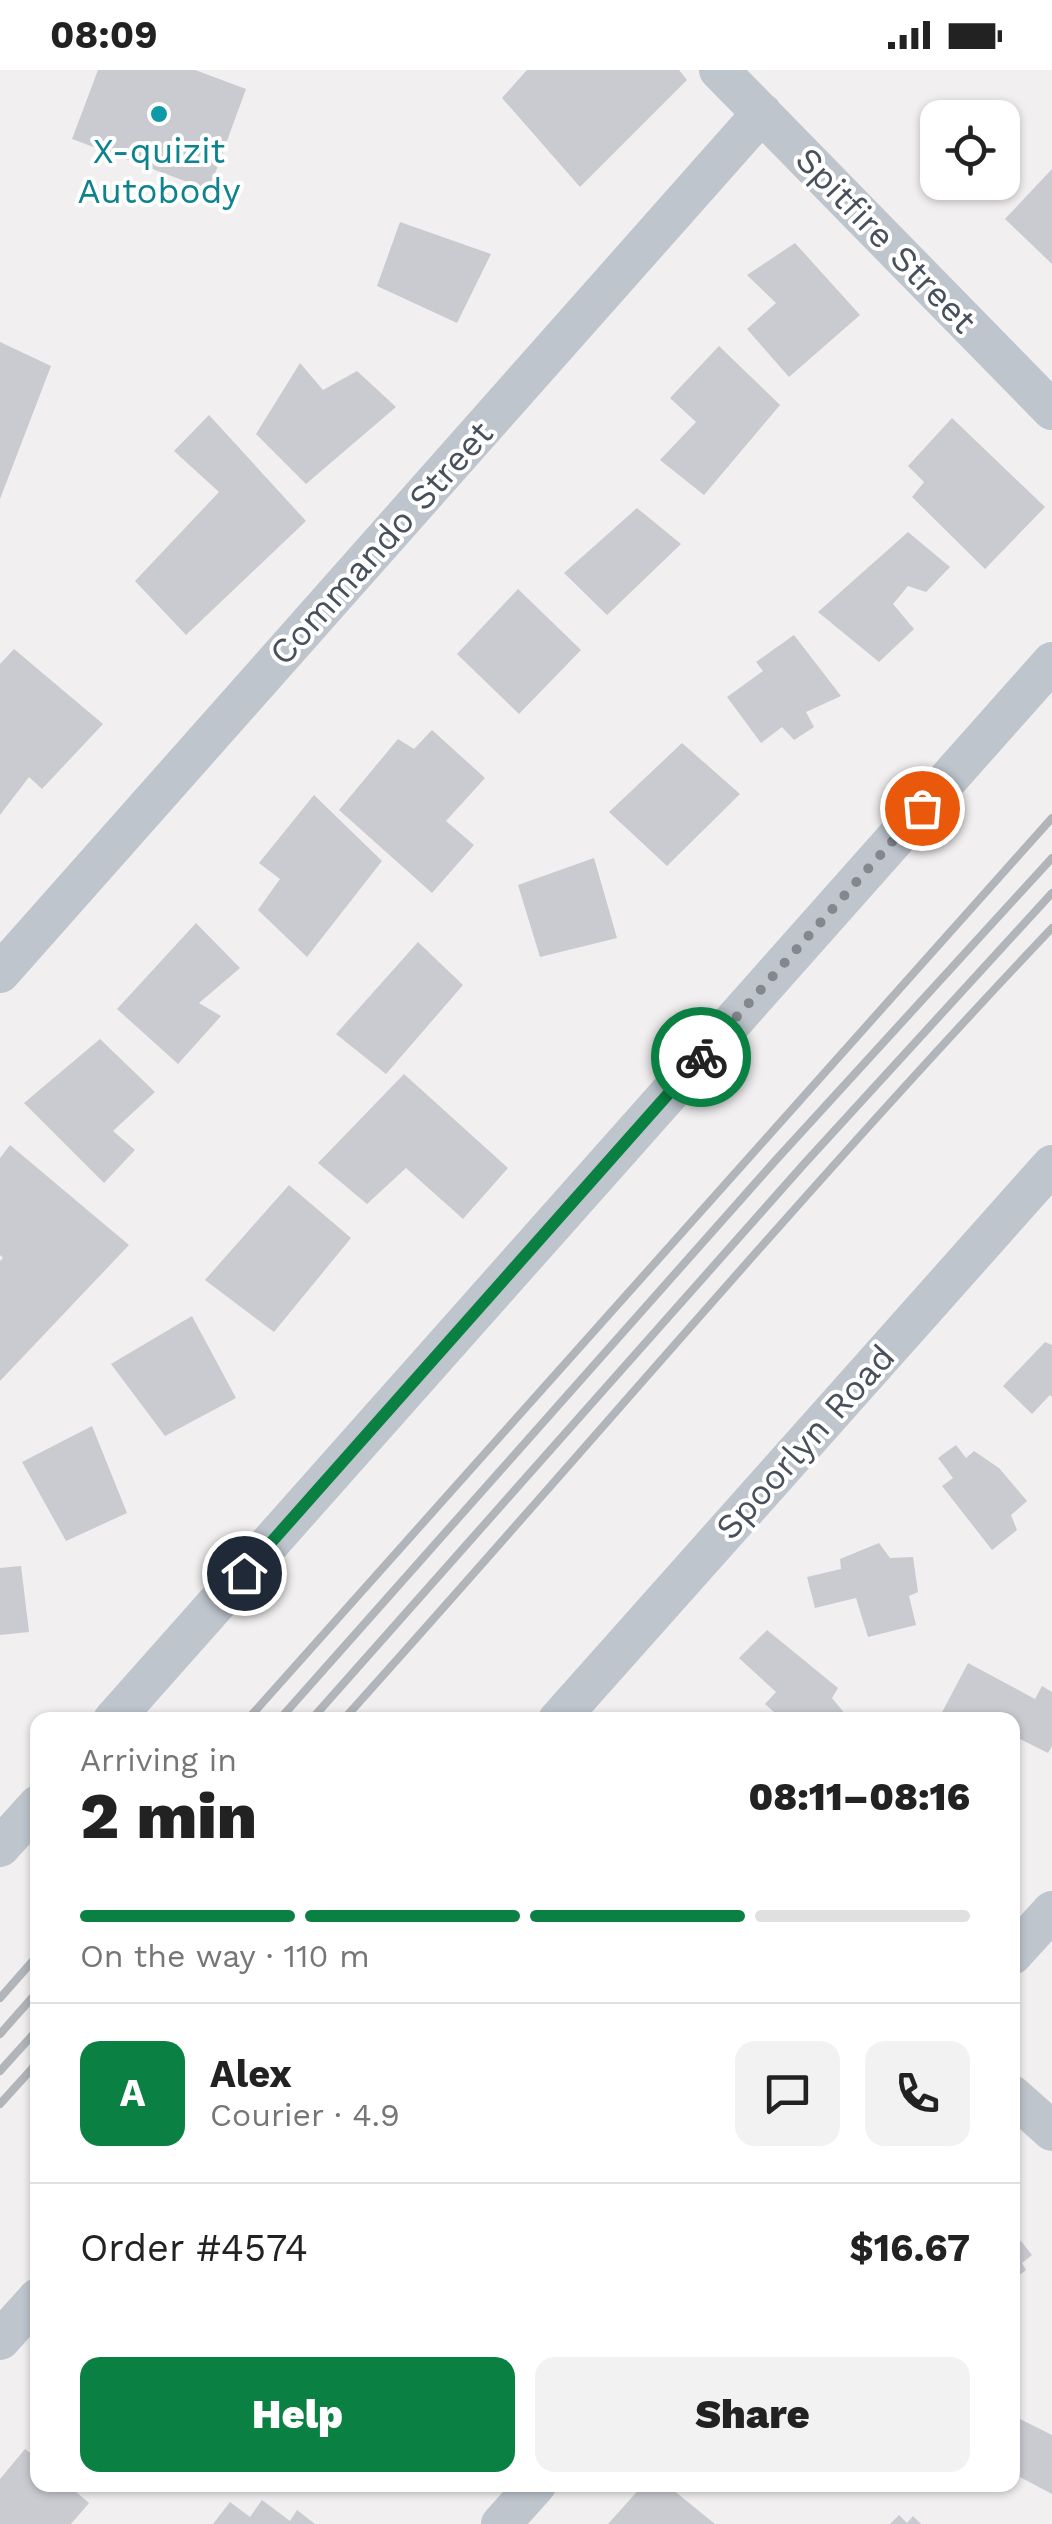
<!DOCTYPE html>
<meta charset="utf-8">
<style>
body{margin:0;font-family:"Work Sans",sans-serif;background:#f2f2f2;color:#222;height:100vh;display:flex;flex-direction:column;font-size:38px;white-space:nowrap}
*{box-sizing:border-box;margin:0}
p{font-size:32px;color:#767676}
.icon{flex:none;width:55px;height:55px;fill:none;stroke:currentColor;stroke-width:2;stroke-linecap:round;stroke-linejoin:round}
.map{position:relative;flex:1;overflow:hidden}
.details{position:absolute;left:30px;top:1642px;width:990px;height:780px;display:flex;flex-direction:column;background:#fff;border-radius:20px;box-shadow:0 2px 8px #0004}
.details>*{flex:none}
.buttons{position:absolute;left:920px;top:30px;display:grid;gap:20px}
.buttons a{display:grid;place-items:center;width:100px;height:100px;border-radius:20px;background:#fff;box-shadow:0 2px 8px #0004;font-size:50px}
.pin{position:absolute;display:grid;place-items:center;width:85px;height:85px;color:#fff;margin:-42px;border:5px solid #fff;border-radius:50%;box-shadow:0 2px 10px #0007}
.courier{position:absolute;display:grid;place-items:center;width:100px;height:100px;margin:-50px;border:8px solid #0b8043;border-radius:50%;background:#fff;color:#222;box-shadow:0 2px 12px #0007}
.head em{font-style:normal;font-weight:800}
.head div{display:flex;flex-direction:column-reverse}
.head{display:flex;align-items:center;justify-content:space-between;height:170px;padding:0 50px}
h1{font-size:65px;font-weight:800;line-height:75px}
.bar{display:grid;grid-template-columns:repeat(4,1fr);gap:15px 10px;align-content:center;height:120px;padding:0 50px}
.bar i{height:12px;border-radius:8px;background:#e0e0e0}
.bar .selected{background:#0b8043}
.bar p{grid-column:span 4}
.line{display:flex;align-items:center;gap:25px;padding:0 50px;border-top:2px solid #e0e0e0}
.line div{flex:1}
.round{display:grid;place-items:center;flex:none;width:105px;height:105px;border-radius:20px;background:#f2f2f2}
.action{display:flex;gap:20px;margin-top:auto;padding:20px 50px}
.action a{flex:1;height:115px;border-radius:20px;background:#0b8043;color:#fff;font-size:40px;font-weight:800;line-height:115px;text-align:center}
.action a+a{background:#f2f2f2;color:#222}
.status{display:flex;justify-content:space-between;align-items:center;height:70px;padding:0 50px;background:#fff;direction:ltr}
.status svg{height:28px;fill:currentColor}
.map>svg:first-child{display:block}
.building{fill:#c9cbd1}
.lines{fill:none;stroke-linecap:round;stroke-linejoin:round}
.minor{stroke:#bec5cd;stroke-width:40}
.rail{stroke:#b1b4b9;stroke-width:8}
.done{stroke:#83888f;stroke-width:10;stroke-dasharray:0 18}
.route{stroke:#0b8043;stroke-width:12}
.culture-dot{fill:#0f9aa8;stroke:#fff;stroke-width:4}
.labels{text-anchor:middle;stroke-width:8;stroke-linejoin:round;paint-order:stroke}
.culture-label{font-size:35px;fill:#0d838f;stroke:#fff}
.street-label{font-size:35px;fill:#48505b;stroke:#fff}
</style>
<div class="status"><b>08:09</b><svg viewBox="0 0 49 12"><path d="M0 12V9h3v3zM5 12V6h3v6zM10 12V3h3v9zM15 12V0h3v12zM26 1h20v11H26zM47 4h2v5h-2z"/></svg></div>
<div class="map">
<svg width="1052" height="2454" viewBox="0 0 1052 2454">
<rect width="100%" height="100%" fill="#f1efef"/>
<!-- building -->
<path class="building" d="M98 0H195L246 19 209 120 72 69Z
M527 0H679L687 10 580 117 502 28Z
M1052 99V194L1005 149Z
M400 152 491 184 457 253 377 216Z
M795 173 860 245 789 307 747 259 776 233 747 205Z
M0 272 51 296 0 429Z
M719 276 780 335 704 425 660 390 696 352 670 328Z
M300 293 323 320 357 301 396 337 306 414 256 364Z
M209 345 306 451 186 565 135 511 219 422 174 381Z
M952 348 1045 437 985 499 912 427 924 412 908 396Z
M637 438 681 474 607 545 564 503Z
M908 462 950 497 926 522 908 516 893 534 914 559 879 592 818 542Z
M518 519 581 580 519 644 457 584Z
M794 565 841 626 806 642 814 657 794 670 782 657 761 673 727 627 763 601 756 592Z
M14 579 103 654 42 719 29 707 0 745V594Z
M432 660 485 708 446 751 474 775 432 823 339 740 398 669 414 679Z
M682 673 740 724 667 796 609 742Z
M314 725 382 791 307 887 258 840 280 809 259 793Z
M594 788 617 868 540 887 518 815Z
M196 853 240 898 199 933 221 946 178 994 117 939Z
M418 872 463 915 386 1004 336 964Z
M100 969 155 1022 113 1061 135 1080 104 1113 24 1033Z
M404 1004 508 1098 463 1149 406 1098 367 1134 318 1093Z
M10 1075 129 1175 0 1311V1191L3 1188 0 1185V1088Z
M289 1115 351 1168 274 1262 205 1210Z
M192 1246 236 1328 165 1366 111 1294Z
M1045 1272 1052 1275V1327L1050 1325 1032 1344 1003 1316Z
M92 1356 127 1443 66 1471 22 1392Z
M956 1375 966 1388 974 1381 999 1398 1027 1431 1011 1445 1017 1460 992 1480 942 1416 953 1408 938 1388Z
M879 1473 890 1488 913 1487 918 1522 909 1526 916 1555 868 1567 856 1528 815 1538 807 1507 841 1499 840 1489Z
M21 1496 29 1562 0 1565V1498Z
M767 1560 838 1618 832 1628 850 1650H783L765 1634 776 1622 739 1588Z
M968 1593 1035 1629 1042 1616 1052 1622V1676L1048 1683 1012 1665V1650H938Z
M1021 2171 1032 2185 1022 2193 1026 2200 1012 2211V2178Z
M1012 2345 1052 2365V2424L1012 2403Z
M25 2379 38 2389V2415H68L89 2433 71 2454H0V2409Z
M643 2415H667L715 2454H608Z
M262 2430 290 2451 297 2440 315 2454H213L230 2432 250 2447Z
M899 2445 907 2453 913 2446 921 2454H890Z"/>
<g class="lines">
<!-- minor -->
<path class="minor" d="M719 0 1052 340
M0 903 762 43
M113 1650 1052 592
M558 1650 1052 1095
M0 1777 38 1735
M1012 1885 1052 1841
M1012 2025 1052 2061
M0 2270 38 2228
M501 2454 536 2415"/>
<!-- rail -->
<path class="rail" d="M247 1650 1052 748
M279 1650 775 1091 1052 788
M311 1650 804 1094 1052 823
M343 1650C580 1387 808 1115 1052 858
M0 1928 38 1885
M0 1964 38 1921
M0 2001 38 1959
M0 2034 38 1992"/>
</g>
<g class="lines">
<!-- done -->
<path class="done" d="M701 987 922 738"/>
<!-- route -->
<path class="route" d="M244 1503 701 987"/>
</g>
<!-- markers -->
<circle class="culture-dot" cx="159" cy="44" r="10"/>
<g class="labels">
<!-- culture labels -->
<g class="culture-label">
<text x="159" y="93">X-quizit<tspan x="159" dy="40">Autobody</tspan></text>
</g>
<!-- street labels -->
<g class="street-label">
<text transform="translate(886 170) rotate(46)" y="12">Spitfire Street</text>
<text transform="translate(381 473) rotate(-48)" y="12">Commando Street</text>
<text transform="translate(805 1372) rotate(-48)" y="12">Spoorlyn Road</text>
</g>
</g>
</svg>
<div class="buttons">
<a><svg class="icon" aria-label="locate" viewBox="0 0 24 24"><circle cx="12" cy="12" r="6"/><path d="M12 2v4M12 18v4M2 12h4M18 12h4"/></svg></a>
</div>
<div class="pin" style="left:922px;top:738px;background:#ea580c"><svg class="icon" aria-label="bag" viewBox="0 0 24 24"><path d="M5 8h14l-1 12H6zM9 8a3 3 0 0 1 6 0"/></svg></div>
<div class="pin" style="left:244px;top:1503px;background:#1f2937"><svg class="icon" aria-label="home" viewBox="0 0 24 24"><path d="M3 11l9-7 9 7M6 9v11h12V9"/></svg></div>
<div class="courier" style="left:701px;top:987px"><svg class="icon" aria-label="bike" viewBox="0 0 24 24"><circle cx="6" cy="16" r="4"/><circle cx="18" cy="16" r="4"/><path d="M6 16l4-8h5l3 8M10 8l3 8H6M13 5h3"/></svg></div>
<section class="details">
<div class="head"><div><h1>2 min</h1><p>Arriving in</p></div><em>08:11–08:16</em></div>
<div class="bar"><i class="selected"></i><i class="selected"></i><i class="selected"></i><i></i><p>On the way · 110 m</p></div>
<div class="line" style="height:180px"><b class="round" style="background:#0b8043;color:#fff">A</b><div><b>Alex</b><p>Courier · 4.9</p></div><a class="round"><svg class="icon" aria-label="chat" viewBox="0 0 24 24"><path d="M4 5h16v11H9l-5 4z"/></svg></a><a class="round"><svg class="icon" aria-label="phone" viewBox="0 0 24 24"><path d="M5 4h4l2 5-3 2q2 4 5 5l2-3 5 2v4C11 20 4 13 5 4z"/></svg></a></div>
<div class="line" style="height:130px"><div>Order #4574</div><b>$16.67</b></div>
<div class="action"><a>Help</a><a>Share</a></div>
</section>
</div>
